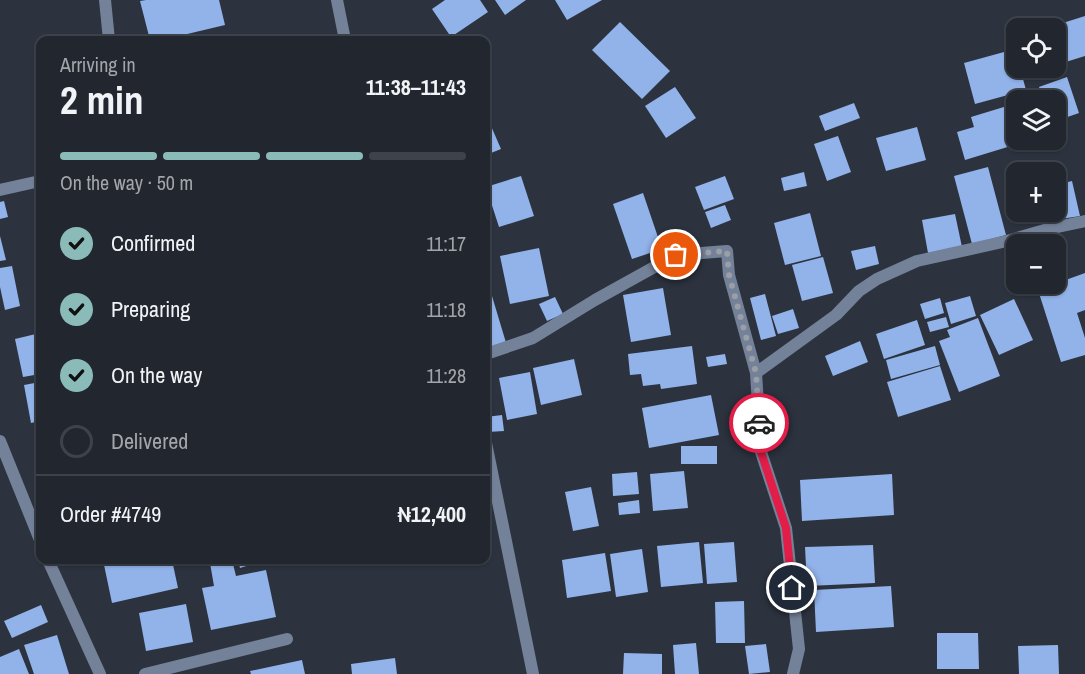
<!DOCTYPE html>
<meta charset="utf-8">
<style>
body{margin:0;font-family:"Archivo Narrow",sans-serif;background:#292e37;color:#f1f3f6;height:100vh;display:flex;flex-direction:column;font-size:22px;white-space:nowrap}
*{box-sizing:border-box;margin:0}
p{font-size:20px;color:#a2a5aa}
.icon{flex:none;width:33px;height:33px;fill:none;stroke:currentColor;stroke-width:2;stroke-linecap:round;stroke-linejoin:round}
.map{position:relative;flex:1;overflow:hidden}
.sheet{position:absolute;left:36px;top:36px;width:454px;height:528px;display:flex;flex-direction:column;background:#21262f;border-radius:12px;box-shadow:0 2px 4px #0004,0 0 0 2px #3e434b}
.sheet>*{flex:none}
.buttons{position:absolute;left:1006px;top:18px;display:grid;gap:12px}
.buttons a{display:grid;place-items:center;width:60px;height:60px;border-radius:12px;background:#21262f;box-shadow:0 2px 4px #0004,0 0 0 2px #3e434b;font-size:30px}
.pin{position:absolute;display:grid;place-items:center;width:51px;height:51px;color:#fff;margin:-26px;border:3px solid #fff;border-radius:50%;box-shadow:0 2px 6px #0007}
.courier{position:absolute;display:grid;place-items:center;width:60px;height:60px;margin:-30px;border:4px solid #e11d48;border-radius:50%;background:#fff;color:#222;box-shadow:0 2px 8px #0007}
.head em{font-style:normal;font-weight:700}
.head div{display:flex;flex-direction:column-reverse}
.head{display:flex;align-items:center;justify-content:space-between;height:102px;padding:0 24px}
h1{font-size:39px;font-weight:700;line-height:45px}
.bar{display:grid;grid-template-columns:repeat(4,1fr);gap:9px 6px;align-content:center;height:72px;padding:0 24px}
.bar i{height:8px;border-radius:4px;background:#3e434b}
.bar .on{background:#8bbbb9}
.bar p{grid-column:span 4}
.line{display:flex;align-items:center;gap:15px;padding:0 24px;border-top:2px solid #3e434b}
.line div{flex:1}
ol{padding:0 24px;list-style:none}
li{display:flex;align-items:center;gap:18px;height:66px}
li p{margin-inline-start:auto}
li .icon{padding:6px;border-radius:50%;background:#8bbbb9;color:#111;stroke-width:4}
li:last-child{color:#a2a5aa}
li i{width:33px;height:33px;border:3px solid #3e434b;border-radius:50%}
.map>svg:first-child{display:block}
.building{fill:#91b3ea}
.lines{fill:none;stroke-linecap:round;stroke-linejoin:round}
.street{stroke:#748299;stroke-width:12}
.done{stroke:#999ea7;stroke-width:6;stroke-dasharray:0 10.8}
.route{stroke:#e11d48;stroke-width:8}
</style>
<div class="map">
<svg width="1085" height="674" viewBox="0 0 1085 674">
<rect width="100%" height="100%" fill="#2c333f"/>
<!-- building -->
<path class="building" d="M146 0H219L225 25 162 40H150L140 1Z
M445 0H480L488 12 451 37 432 9Z
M495 0H526L505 15Z
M555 0H602L567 20Z
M1085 16V56L1056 65V28H1047Z
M620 22 670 71 642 99 592 50Z
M1015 49 1017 68H1020L1026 90 975 104 964 63Z
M1027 68H1048L1030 74Z
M1067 77 1079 113 1056 121V100H1044L1039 87Z
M675 87 696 118 666 138 645 106Z
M854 103 860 118 825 131 819 116Z
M1017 103V128L1009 130 1014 145 965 160 957 132 974 127 971 117Z
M491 126 501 149 486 155V128Z
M917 127 926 160 886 171 876 138Z
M838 136 851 172 827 181 814 144Z
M988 167 1006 235 972 244 954 176Z
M804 172 807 186 784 191 781 178Z
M521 176 534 216 499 227 486 187Z
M725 176 734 199 704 210 695 187Z
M1072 181 1080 216 1061 219 1056 195V185Z
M643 193 662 249 632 259 613 204Z
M4 201 8 217 0 219V202Z
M725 205 731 220 711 228 705 212Z
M810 213 821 256 785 265 774 223Z
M955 214 962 247 928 253 922 220Z
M0 236 6 260 0 261Z
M875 246 879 264 856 270 851 251Z
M539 248 549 296 510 304 500 256Z
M823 257 833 293 802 301 792 265Z
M12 266 20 306 5 310 0 287V268Z
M1085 273V310L1077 313 1085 338V355L1061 362 1038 290Z
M486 276 507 346 486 352Z
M663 288 671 335 631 342 623 295Z
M765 294 776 336 761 340 750 298Z
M970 296 976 316 951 324 945 303Z
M555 297 563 314 547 321 539 304Z
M940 298 944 313 925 319 920 304Z
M1014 299 1033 340 999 355 980 315Z
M793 309 799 328 778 334 772 316Z
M946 317 949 327 930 332 927 322Z
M978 318 1000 376 959 392 939 341 950 337 947 330Z
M917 320 925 345 884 359 876 334Z
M40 333V374L23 377 15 339Z
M860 341 868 362 833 376 825 356Z
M692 346 697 384 661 389 660 384 643 386 641 374 630 375 628 354Z
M935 346 940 365 891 379 886 360Z
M725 354 727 364 708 367 706 357Z
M574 359 582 395 541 405 533 368Z
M940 366 951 400 898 417 887 382Z
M530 372 537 414 507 420 499 378Z
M40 382V421L31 423 24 385Z
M711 395 719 435 649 448 642 408Z
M502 415 504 431 488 432 486 417Z
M681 446H717V464H681Z
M684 471 688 508 653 511 650 474Z
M637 472 639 494 613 496 612 474Z
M892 474 894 515 802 521 800 480Z
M591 487 599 526 573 531 565 492Z
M639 500 640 513 619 515 618 503Z
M699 542 703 583 661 587 657 546Z
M734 542 737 582 707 584 704 544Z
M873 545 875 583 807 586 805 547Z
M642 549 648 592 616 597 610 554Z
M605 553 611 591 567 598 562 560Z
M103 560H172L178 588 112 603Z
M224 560H232L236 576 266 570 276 617 211 630 202 588 214 586 210 563Z
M238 560H255L256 563 240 568Z
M891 586 894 627 816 632 814 590Z
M744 601 745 643H716L715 602Z
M186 604 193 642 146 651 139 613Z
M41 605 48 622 12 638 4 621Z
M937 633H978L979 669H937Z
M57 635 69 674H34L24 645Z
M696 643 699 674H675L673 645Z
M766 644 770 672 749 674 745 646Z
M1058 645 1059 674H1019L1018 646Z
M19 649 29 674H0V657Z
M624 653 662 654V674H623Z
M395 658 397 674H352L351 664Z
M302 660 305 674H251L250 671Z"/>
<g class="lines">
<!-- street -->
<path class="street" d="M105 0 109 40
M337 0 345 40
M0 190 40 181
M486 354 533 338 595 300 676 255 727 251 729 275 756 373 761 452 786 528 799 649 793 674
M756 373 836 315 859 291 877 279 917 261 1007 241 1048 229 1085 221
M0 441 40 540
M486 443 533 674
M48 560 100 674
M145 674 287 639"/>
</g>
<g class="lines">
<!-- done -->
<path class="done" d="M676 255 727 251 729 275 756 373 759 423"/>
<!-- route -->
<path class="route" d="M759 423 761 452 786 528 792 588"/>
</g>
</svg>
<div class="buttons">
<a><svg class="icon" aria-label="locate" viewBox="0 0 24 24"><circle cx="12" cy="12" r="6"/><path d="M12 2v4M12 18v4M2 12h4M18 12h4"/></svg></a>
<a><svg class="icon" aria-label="layers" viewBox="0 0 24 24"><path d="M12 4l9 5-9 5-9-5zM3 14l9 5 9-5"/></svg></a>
<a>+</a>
<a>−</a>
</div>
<div class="pin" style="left:676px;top:255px;background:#ea580c"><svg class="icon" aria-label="bag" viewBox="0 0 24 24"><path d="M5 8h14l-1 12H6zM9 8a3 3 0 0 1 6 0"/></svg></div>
<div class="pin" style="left:792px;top:588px;background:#1f2937"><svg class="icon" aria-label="home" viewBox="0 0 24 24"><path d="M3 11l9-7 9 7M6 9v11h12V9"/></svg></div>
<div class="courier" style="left:759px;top:423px"><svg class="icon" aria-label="car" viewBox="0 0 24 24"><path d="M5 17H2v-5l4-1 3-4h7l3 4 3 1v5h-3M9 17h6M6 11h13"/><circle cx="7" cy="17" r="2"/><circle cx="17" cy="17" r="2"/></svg></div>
<section class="sheet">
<div class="head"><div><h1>2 min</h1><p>Arriving in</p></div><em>11:38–11:43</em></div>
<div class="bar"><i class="on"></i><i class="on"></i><i class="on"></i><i></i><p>On the way · 50 m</p></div>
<ol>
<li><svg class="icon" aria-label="check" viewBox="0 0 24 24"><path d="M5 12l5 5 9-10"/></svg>Confirmed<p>11:17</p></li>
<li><svg class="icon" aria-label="check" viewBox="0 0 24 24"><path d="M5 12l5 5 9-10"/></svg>Preparing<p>11:18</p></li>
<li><svg class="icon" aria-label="check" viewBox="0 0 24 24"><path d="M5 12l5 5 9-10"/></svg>On the way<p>11:28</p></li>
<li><i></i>Delivered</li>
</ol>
<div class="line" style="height:78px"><div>Order #4749</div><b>₦12,400</b></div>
</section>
</div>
